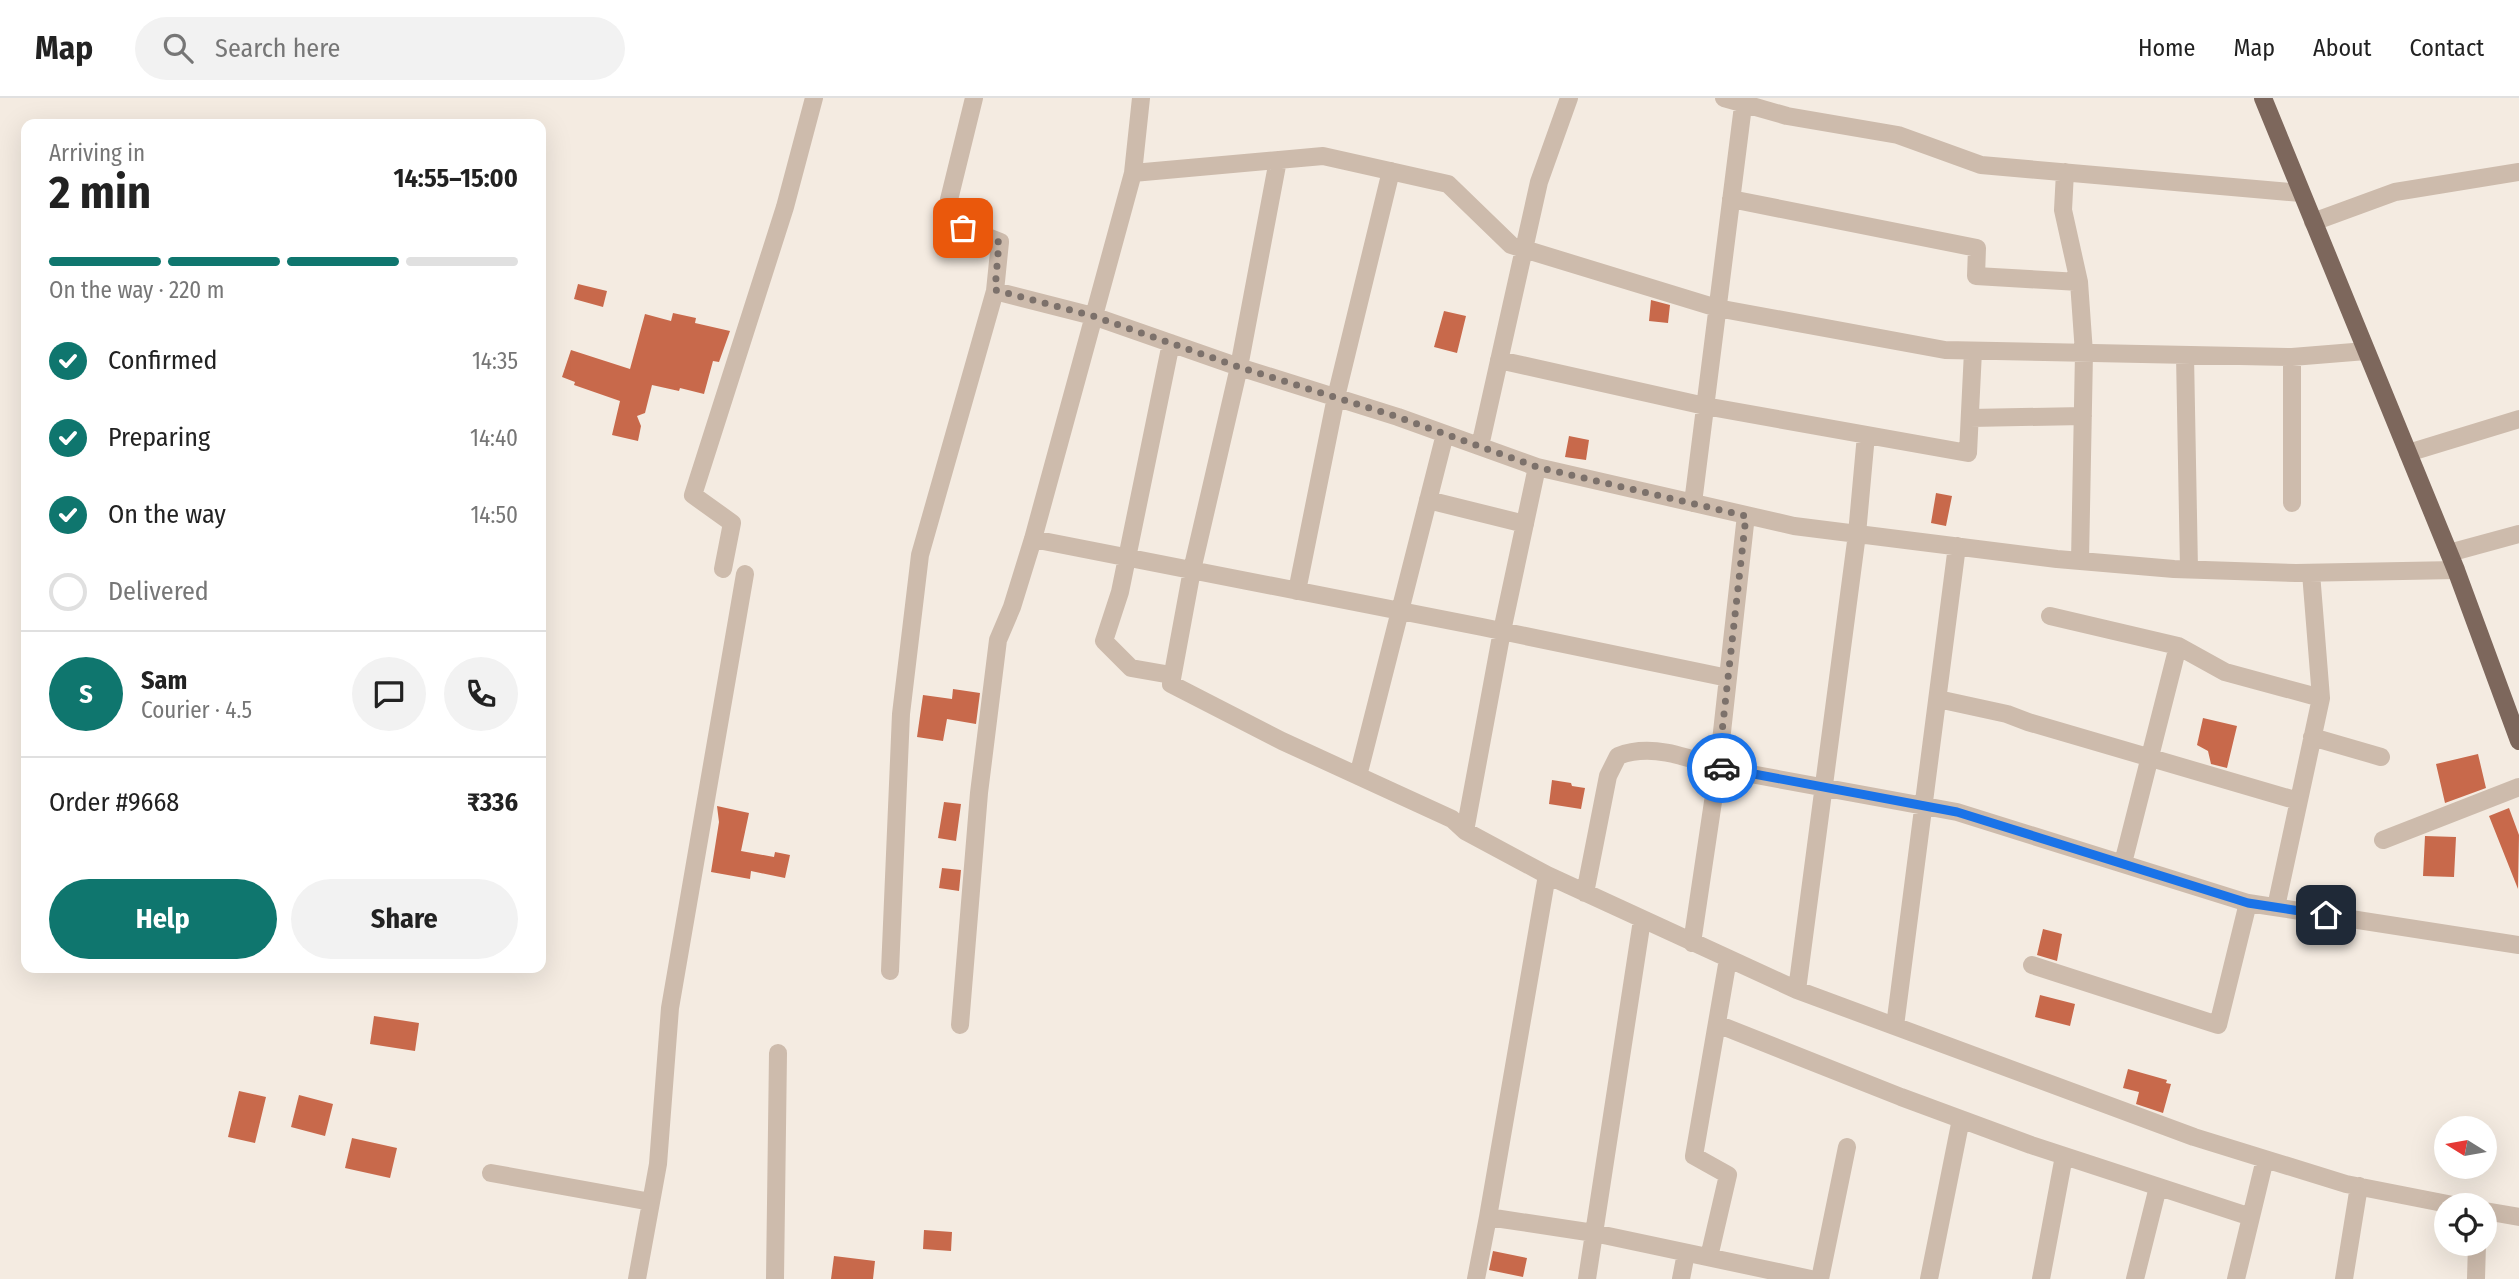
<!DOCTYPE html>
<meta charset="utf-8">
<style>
body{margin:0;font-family:"Fira Sans Condensed",sans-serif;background:#f2f2f2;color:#222;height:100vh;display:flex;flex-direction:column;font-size:26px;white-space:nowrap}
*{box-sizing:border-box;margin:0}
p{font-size:23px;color:#767676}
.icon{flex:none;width:38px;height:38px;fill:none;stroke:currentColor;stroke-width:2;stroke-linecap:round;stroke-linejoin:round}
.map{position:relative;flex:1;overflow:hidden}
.sheet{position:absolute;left:21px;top:21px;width:525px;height:854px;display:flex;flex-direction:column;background:#fff;border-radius:14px;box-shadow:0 7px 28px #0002}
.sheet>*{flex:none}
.needle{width:46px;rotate:281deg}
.tools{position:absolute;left:2434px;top:1018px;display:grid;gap:14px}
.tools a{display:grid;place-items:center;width:63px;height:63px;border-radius:50%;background:#fff;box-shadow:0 7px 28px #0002;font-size:35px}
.pin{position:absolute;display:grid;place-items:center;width:60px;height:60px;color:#fff;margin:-30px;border-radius:14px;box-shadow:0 4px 10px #0006}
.courier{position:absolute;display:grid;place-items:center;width:70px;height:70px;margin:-35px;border:5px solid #1a73e8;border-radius:50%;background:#fff;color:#222;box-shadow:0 2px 9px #0007}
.overview em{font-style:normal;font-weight:700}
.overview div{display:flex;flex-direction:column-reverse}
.overview{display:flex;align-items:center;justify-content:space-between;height:119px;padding:0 28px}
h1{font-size:46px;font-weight:700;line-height:52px}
.bar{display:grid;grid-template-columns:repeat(4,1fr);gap:10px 7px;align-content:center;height:84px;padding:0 28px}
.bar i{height:9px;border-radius:5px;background:#e0e0e0}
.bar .active{background:#0f766e}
.bar p{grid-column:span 4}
.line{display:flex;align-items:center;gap:18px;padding:0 28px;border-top:2px solid #e0e0e0}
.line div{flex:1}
.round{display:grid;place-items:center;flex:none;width:74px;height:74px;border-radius:37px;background:#f2f2f2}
ol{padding:0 28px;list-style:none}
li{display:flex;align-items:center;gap:21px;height:77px}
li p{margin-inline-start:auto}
li .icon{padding:7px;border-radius:50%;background:#0f766e;color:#fff;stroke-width:4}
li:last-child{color:#767676}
li i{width:38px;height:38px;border:4px solid #e0e0e0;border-radius:50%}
.button{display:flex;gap:14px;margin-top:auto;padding:14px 28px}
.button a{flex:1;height:80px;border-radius:42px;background:#0f766e;color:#fff;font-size:28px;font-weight:700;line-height:80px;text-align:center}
.button a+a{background:#f2f2f2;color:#222}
header{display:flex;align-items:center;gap:42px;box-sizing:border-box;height:98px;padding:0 35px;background:#fff;border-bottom:2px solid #e0e0e0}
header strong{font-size:33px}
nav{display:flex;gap:38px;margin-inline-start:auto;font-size:24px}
.search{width:490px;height:63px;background:#f2f2f2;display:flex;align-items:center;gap:18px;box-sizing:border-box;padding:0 24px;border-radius:38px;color:#767676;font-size:26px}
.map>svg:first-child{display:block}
.building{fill:#c8694b}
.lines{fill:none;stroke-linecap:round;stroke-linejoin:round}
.street{stroke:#cdbbac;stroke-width:18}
.primary{stroke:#7d675c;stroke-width:18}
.done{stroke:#7c716b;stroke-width:7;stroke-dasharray:0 12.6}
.route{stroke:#1a73e8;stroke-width:9}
</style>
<header>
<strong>Map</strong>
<div class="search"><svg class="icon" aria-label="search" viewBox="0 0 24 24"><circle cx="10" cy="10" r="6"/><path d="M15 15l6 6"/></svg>Search here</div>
<nav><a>Home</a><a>Map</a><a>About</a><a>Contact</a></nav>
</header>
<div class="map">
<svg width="2519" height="1181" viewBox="0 0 2519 1181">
<rect width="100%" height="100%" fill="#f4ebe1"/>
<!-- building -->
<path class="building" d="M578 186 607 193 603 209 574 201Z
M1651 202 1670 207 1668 225 1649 223Z
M1444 213 1466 218 1457 255 1434 249Z
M673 215 696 220 695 225 730 233 719 264 713 263 704 296 680 290 679 293 652 287 645 315 637 318 641 328 638 343 612 337 620 303 574 287 575 284 562 279 571 252 630 271 645 216 671 223Z
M1569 338 1589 342 1586 362 1565 359Z
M1936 395 1952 398 1946 428 1931 425Z
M953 591 980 595 976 626 947 621 943 643 917 639 923 597 952 601Z
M2203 620 2237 628 2227 670 2211 666 2208 653 2197 647Z
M2478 656 2486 690 2445 705 2436 666Z
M1552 682 1571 685 1572 688 1585 690 1581 711 1549 706Z
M944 704 961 706 956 743 938 740Z
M717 708 749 715 741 753 774 759 775 754 790 757 785 780 751 773 750 781 711 774 719 724Z
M2509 710 2519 737 2518 791 2489 718Z
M2425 738 2456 739 2454 779 2423 778Z
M942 770 961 772 959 793 939 790Z
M2043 831 2062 836 2057 863 2037 857Z
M2040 897 2075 906 2070 928 2035 919Z
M374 918 419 925 415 953 370 946Z
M2128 971 2167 982 2166 985 2171 986 2163 1015 2136 1006 2139 994 2123 990Z
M239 993 266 999 255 1045 228 1039Z
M299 997 333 1006 325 1038 291 1029Z
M352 1040 397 1050 390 1080 345 1070Z
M924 1132 952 1134 951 1153 923 1151Z
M1493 1153 1527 1160 1523 1179 1489 1172Z
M834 1158 875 1163 873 1181H831Z"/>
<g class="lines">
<!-- street -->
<path class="street" d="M974 0 944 122 1000 144 995 193
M1724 0 1787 18 1898 37 1981 67 2301 95
M1278 62 1239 269 1192 472 1171 586 1282 643 1452 721 1465 733 1547 777
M2065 74 2063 112 2079 184
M1133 75 1141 0
M1731 101 1977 150 1976 178 2079 184 2084 255 2080 463
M2313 124 2395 94 2519 74
M1171 245 1120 494 1104 543 1131 570 1171 577
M2185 257 2189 471
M2292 259V405
M1499 262 1705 308 1968 355 1973 253
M1970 320 2083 318
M1480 348 1539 84 1569 0
M2408 355 2519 321
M1428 402 1525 426
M1693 405 1744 0
M1746 417 1718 670 1957 714 2248 805 2519 847
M1033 441 1482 529 1728 580
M2449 455 2519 436
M723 471 732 425 693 397 785 109 814 0
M2311 475 2321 600
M1297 493 1336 299 1391 73
M2050 518 2178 548 2225 574 2321 600 2276 809
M1938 601 2007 616 2028 624 2298 703
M2312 639 2381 659
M1358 678 1445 336
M1465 733 1502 533 1537 369
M2383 742 2519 689
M2123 765 2178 548
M1585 795 1608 678 1618 658C1651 645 1687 659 1718 670L1692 845
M2032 867 2218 927 2248 805
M890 873 901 616 920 457 995 193 1093 218 1239 269 1398 319 1537 369 1794 428 2057 461 2174 471 2296 475 2456 472
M1797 892 1857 436 1866 337
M1717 926 1901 999 2031 1047 2251 1119
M960 927 979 695 998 542 1012 509 1033 441 1133 75 1323 58 1448 86 1511 147 1717 210 1945 252 2292 259 2366 253
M1895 928 1957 448
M491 1075 651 1104
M2485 1113 2519 1119
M1488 1119 1594 1135 1811 1181
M1709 1159 1728 1077 1694 1058 1728 861
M637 1181 658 1066 670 910 745 476
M775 1181 778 955
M1476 1181 1488 1119 1547 777 1797 892 2194 1039 2346 1086 2458 1108
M1587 1181 1642 822
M1681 1181 1686 1155
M1820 1181 1847 1049
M1929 1181 1961 1021
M2041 1181 2064 1058
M2135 1181 2158 1089
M2236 1181 2265 1061
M2344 1181 2359 1088
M2476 1181 2477 1146"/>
<!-- primary -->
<path class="primary" d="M2263 0 2456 472 2519 643"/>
</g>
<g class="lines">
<!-- done -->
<path class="done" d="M963 130 999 144 995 192 1093 218 1239 269 1398 319 1537 369 1746 418 1718 670H1722"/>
<!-- route -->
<path class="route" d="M1722 670 1957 714 2248 805 2326 817"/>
</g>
</svg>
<div class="tools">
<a><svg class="needle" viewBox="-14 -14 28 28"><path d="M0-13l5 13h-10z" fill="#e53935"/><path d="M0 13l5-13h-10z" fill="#767676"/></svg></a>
<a><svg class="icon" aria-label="locate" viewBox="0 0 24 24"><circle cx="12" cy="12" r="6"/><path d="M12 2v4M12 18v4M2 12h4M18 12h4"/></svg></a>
</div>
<div class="pin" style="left:963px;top:130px;background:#ea580c"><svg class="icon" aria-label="bag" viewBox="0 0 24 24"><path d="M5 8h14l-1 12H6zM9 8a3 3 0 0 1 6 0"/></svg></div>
<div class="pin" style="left:2326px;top:817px;background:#1f2937"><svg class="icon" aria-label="home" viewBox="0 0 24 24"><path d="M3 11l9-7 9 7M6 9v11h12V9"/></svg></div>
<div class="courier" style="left:1722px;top:670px"><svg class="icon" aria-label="car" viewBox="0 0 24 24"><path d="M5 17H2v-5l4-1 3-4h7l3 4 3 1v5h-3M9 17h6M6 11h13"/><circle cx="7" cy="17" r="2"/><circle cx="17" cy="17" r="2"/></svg></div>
<section class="sheet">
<div class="overview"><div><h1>2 min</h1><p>Arriving in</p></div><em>14:55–15:00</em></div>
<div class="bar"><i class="active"></i><i class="active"></i><i class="active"></i><i></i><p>On the way · 220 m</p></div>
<ol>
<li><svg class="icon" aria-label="check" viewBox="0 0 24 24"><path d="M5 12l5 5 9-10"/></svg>Confirmed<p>14:35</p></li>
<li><svg class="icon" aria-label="check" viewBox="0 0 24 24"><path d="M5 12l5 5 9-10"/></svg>Preparing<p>14:40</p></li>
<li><svg class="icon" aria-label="check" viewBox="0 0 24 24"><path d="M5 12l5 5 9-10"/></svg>On the way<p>14:50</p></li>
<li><i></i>Delivered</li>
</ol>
<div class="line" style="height:126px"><b class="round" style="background:#0f766e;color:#fff">S</b><div><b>Sam</b><p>Courier · 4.5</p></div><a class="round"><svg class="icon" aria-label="chat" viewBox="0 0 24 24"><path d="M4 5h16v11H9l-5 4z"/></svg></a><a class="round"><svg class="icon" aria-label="phone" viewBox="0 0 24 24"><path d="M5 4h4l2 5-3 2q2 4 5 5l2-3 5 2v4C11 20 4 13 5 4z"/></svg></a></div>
<div class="line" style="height:91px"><div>Order #9668</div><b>₹336</b></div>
<div class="button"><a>Help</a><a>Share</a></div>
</section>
</div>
